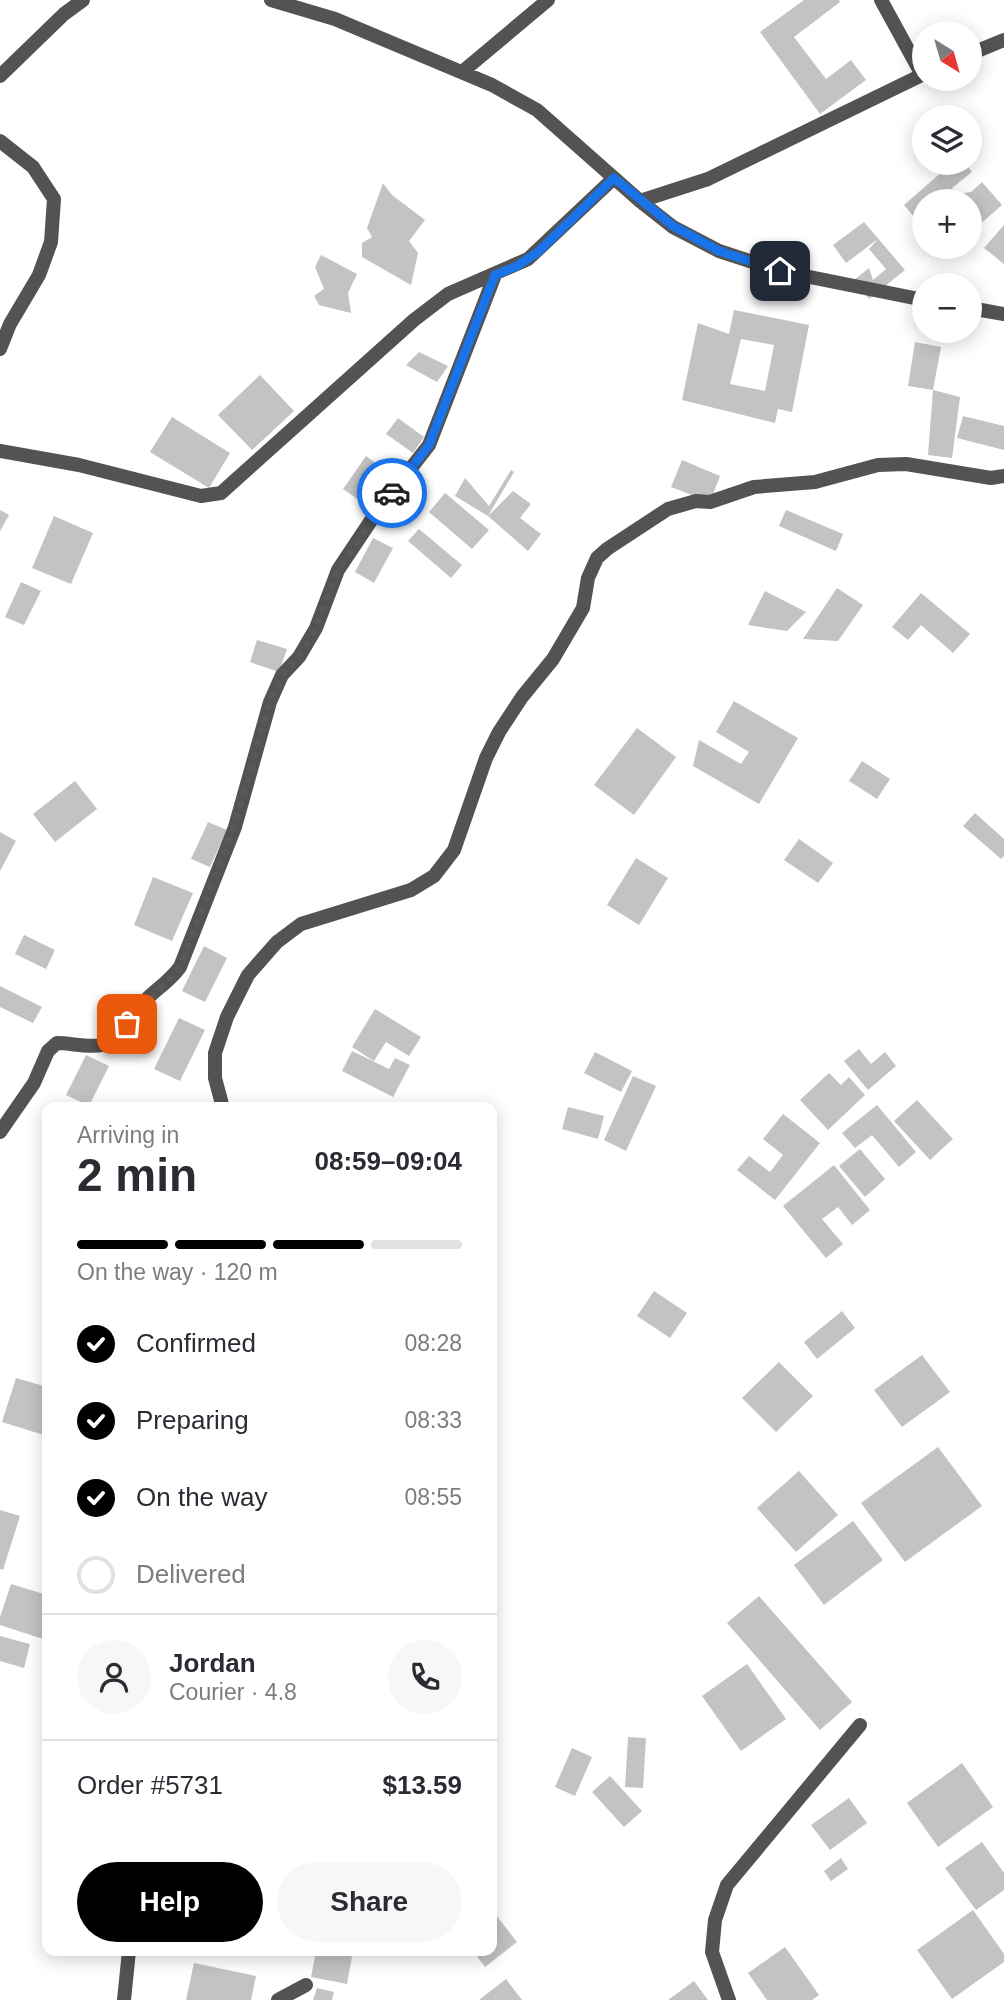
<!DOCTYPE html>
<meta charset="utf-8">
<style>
body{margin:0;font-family:Helvetica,sans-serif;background:#f7f7f7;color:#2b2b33;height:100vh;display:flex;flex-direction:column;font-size:26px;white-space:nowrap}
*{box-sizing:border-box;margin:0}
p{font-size:23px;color:#7c7c81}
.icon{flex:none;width:38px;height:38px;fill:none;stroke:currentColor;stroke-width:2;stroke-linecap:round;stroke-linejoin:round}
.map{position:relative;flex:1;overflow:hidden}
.side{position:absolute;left:42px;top:1102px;width:455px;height:854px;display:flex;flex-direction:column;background:#fff;border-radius:14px;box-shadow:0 4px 18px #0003}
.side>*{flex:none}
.needle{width:46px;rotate:143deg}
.buttons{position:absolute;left:912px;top:21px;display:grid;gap:14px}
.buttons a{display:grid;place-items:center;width:70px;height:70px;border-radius:50%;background:#fff;box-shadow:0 4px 18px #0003;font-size:35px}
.pin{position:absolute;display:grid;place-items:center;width:60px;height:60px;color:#fff;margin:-30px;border-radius:14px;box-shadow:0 4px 10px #0006}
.courier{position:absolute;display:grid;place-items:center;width:70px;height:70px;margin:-35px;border:5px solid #1a73e8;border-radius:50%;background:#fff;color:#222;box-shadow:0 2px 9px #0007}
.head em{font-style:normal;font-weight:700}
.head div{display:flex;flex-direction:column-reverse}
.head{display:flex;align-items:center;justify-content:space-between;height:119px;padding:0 35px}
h1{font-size:46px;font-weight:700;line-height:52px}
.bar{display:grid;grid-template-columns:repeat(4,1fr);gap:10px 7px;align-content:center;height:84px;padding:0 35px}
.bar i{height:9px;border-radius:5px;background:#e1e1e2}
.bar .active{background:#000}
.bar p{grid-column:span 4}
.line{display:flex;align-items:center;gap:18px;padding:0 35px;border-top:2px solid #e1e1e2}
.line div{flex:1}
.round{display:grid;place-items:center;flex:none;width:74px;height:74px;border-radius:37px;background:#f7f7f7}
ol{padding:0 35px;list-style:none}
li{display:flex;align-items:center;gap:21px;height:77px}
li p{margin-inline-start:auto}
li .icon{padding:7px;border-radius:50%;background:#000;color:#fff;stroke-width:4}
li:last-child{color:#7c7c81}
li i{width:38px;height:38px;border:4px solid #e1e1e2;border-radius:50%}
.cta{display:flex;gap:14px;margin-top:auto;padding:14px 35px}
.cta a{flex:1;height:80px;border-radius:42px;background:#000;color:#fff;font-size:28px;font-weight:700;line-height:80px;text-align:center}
.cta a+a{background:#f7f7f7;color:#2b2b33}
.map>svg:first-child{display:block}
.building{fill:#c3c3c3;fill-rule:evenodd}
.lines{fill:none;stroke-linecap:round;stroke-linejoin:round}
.street{stroke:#535353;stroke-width:14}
.done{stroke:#595959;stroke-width:7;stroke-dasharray:0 12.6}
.route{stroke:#1a73e8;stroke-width:9}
</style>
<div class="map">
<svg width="1004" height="2000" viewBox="0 0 1004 2000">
<rect width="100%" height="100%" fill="#fff"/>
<!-- building -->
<path class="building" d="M804 0H839L840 2 794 37 826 79 851 60 866 80 820 114 760 32Z
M952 163H965L972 172 952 188 957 194 971 192 982 182 1002 205 970 233V201H924V229L904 205Z
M383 183 392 195 425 220 409 241 418 253 411 285 362 257V243L372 237 367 228Z
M864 222 905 270 869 299 854 280 869 268 873 280 886 269 869 249 878 239 846 263 833 245Z
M1004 225V264L984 248Z
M321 255 357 274 348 293 351 313 319 305 314 296 324 289 315 267Z
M734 310 809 325 792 412 778 409 775 423 682 400 698 323 729 334ZM741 339 774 345 765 391 730 384Z
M915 342 941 347 933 390 960 397 952 458 928 455 933 390 908 386Z
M419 352 448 366 437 382 406 365Z
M260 375 294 411 252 450 218 415Z
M963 416 1004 426V450L957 438Z
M172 417 230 453 209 488 150 452Z
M398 418 424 437 413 453 386 434Z
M366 456 394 476 372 509 343 489Z
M682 460 720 476 710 502 671 487Z
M511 470 514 472 488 516 455 496 465 478 489 506Z
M513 491 531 504 520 518 541 534 528 551 488 516Z
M445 493 489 530 472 549 429 512Z
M0 510 9 515 0 531Z
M786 510 843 534 836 551 779 526Z
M54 516 93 533 71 584 32 568Z
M419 529 462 565 451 578 408 541Z
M373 538 393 548 374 583 355 572Z
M21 582 41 591 24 625 5 617Z
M837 588 863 605 838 641 803 639Z
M765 591 806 612 787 631 748 625Z
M921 593 970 634 953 653 921 625 908 640 892 627Z
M257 640 287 649 279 672 250 662Z
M734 701 798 738 759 804 693 766 699 740 741 764 749 752 716 732Z
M637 728 676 757 634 815 594 785Z
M862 761 890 779 877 799 849 781Z
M75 781 97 809 55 842 33 814Z
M975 813 1004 839V856L1001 859 963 826Z
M208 822 227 830 210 867 191 859Z
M0 832 16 841 0 871Z
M799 839 833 863 818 883 784 860Z
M636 858 668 878 639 925 607 905Z
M153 877 193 893 172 941 134 925Z
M24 935 55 950 46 969 15 954Z
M204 946 227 958 205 1002 182 991Z
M0 986 42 1007 33 1023 0 1007Z
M375 1009 421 1037 409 1056 386 1042 374 1061 352 1047Z
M179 1018 205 1030 180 1081 154 1069Z
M859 1049 871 1064 885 1052 896 1066 868 1090 844 1061Z
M352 1051 389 1069 395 1058 410 1065 393 1097 342 1071Z
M595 1052 632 1071 621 1092 584 1073Z
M86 1055 109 1066 89 1106 66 1095Z
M829 1073 841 1085 849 1077 865 1095 828 1130 800 1100Z
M633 1076 656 1086 626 1151 604 1140Z
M917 1100 953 1139 930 1160 894 1121Z
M877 1105 916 1152 899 1167 872 1135 855 1148 842 1133Z
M568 1107 604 1116 598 1139 562 1129Z
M783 1114 820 1143 775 1200 737 1170 749 1156 770 1172 783 1155 763 1139Z
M860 1149 885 1179 865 1197 839 1166Z
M834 1165 870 1210 852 1225 838 1207 822 1219 843 1244 826 1258 783 1206Z
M654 1291 687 1313 670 1338 637 1316Z
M842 1311 855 1328 817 1359 804 1342Z
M922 1355 950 1392 902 1427 874 1390Z
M779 1362 813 1396 776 1432 742 1398Z
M16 1378 47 1387V1436L2 1422Z
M938 1447 982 1506 905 1562 861 1503Z
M799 1471 838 1515 796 1552 757 1508Z
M0 1510 20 1516 3 1570 0 1569Z
M853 1521 883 1560 824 1605 794 1565Z
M11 1584 47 1595V1628L43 1639 0 1625V1617Z
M759 1596 852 1702 820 1730 727 1623Z
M0 1636 30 1644 24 1668 0 1661Z
M747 1664 786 1719 741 1751 702 1696Z
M628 1737 646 1738 643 1788 625 1787Z
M572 1748 592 1757 575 1796 555 1787Z
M962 1763 993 1807 938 1847 907 1803Z
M610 1776 642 1811 624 1827 592 1792Z
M849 1798 867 1823 830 1850 811 1825Z
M982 1842 1004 1873V1890L976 1910 945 1868Z
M841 1858 848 1869 831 1881 824 1871Z
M492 1910 517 1942 485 1967 473 1951H492Z
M973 1910 1004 1954V1962L952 1999 917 1950Z
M785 1947 819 1995 812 2000H767L748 1973Z
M316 1951H353L347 1984 311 1977Z
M194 1963 256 1976 251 2000H186Z
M506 1979 522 2000H479Z
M694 1981 708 2000H668Z
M317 1988 334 1992 332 2000H313Z"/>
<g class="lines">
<!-- street -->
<path class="street" d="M271 0 335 19 492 85 537 110 640 201 673 227 719 251 780 271 924 300
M881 0 922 75
M970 54 1004 40
M462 72 548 0
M0 76 64 14 83 0
M0 141 33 167 54 199 51 242 39 275 10 324 0 349
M640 201 708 179 924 74
M970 308 1004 314
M0 451 79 465 201 496 221 493 414 320 448 294 528 259 614 178
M223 1108 215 1078V1053L227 1017 248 975 277 942 301 924 411 890 434 876 454 850 486 758 499 732 522 697 553 659 583 608 588 578 597 558 607 549 668 509 696 501 710 502 754 487 815 482 878 465 906 464 991 478 1004 476
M0 1132 34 1083 48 1051 57 1043C71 1043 88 1048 102 1045 119 1042 127 1022 137 1010 150 992 166 986 180 967L235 827 270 702 282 675 299 657 316 628 338 570 376 513 429 445 495 275
M124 2000 129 1951
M278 2000 306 1985
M729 2000 712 1952 715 1920 727 1885 860 1725"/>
</g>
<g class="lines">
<!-- done -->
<path class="done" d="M127 1024C143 1001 164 989 180 967L234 827 270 702 282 674 299 657 316 628 338 570 392 493"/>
<!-- route -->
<path class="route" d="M392 493 429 445 495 275 517 266 538 252 614 178 673 226 719 251 780 271"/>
</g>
</svg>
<div class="buttons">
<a><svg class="needle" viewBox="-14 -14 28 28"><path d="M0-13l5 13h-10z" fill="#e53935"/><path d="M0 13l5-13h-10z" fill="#7c7c81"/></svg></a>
<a><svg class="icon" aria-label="layers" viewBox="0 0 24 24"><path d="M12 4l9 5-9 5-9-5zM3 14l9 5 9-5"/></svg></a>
<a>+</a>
<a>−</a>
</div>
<div class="pin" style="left:127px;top:1024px;background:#ea580c"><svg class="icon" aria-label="bag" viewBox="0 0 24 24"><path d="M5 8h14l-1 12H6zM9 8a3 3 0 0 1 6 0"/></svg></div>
<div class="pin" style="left:780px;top:271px;background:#1f2937"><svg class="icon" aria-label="home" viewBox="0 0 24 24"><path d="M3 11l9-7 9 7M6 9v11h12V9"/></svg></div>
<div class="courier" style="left:392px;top:493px"><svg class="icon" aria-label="car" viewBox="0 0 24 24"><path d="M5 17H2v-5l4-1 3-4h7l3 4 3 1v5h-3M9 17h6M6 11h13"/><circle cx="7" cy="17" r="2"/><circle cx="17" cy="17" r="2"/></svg></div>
<section class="side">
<div class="head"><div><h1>2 min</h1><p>Arriving in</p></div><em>08:59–09:04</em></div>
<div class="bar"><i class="active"></i><i class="active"></i><i class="active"></i><i></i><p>On the way · 120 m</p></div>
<ol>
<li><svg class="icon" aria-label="check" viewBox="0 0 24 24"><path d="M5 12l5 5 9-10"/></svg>Confirmed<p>08:28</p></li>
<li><svg class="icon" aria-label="check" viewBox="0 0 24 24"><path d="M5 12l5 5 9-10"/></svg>Preparing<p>08:33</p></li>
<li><svg class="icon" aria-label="check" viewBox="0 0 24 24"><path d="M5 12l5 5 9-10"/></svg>On the way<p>08:55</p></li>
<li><i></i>Delivered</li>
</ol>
<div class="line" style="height:126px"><a class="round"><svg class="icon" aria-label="person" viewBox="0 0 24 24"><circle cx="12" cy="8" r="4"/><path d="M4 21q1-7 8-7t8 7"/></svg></a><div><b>Jordan</b><p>Courier · 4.8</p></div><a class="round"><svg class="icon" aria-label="phone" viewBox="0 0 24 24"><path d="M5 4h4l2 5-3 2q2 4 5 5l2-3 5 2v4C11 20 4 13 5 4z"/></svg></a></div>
<div class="line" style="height:91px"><div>Order #5731</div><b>$13.59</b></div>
<div class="cta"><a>Help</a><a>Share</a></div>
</section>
</div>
